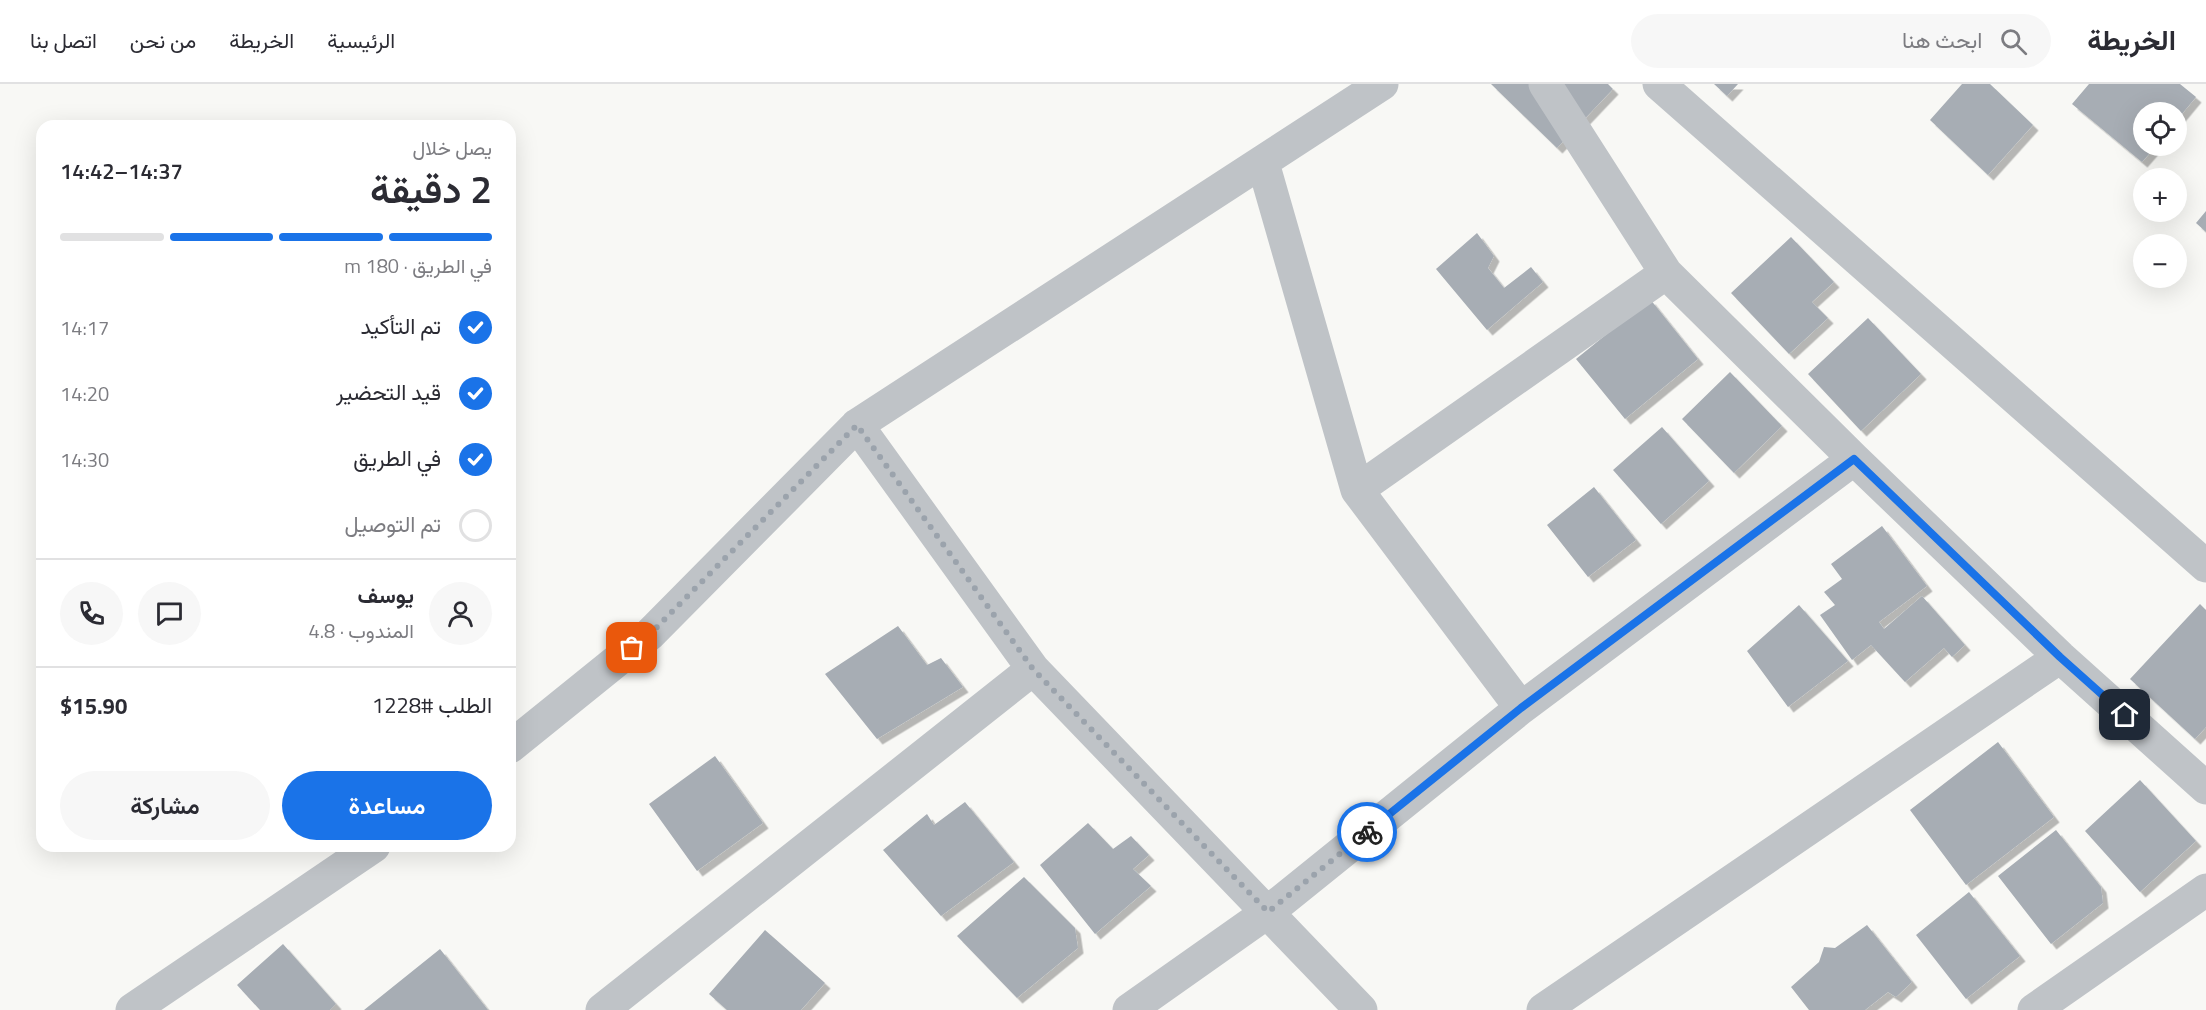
<!DOCTYPE html>
<html lang="ar">
<meta charset="utf-8">
<style>
body{margin:0;font-family:"Titillium Web",Vazirmatn,sans-serif;background:#f7f7f7;color:#2b2b33;direction:rtl;height:100vh;display:flex;flex-direction:column;font-size:22px;white-space:nowrap}
*{box-sizing:border-box;margin:0}
p{font-size:20px;color:#7c7c81}
.icon{flex:none;width:33px;height:33px;fill:none;stroke:currentColor;stroke-width:2;stroke-linecap:round;stroke-linejoin:round}
.map{position:relative;flex:1;overflow:hidden;direction:ltr}
.side{position:absolute;left:36px;top:36px;width:480px;height:732px;display:flex;flex-direction:column;background:#fff;border-radius:18px;box-shadow:0 6px 24px #0002;direction:rtl}
.side>*{flex:none}
.tools{position:absolute;left:2133px;top:18px;display:grid;gap:12px}
.tools a{display:grid;place-items:center;width:54px;height:54px;border-radius:50%;background:#fff;box-shadow:0 6px 24px #0002;font-size:30px}
.pin{position:absolute;display:grid;place-items:center;width:51px;height:51px;color:#fff;margin:-26px;border-radius:12px;box-shadow:0 3px 9px #0006}
.courier{position:absolute;display:grid;place-items:center;width:60px;height:60px;margin:-30px;border:4px solid #1a73e8;border-radius:50%;background:#fff;color:#222;box-shadow:0 2px 8px #0007}
.headline em{font-style:normal;font-weight:600}
.headline div{display:flex;flex-direction:column-reverse}
.headline{display:flex;align-items:center;justify-content:space-between;height:102px;padding:0 24px}
h1{font-size:39px;font-weight:600;line-height:45px}
.bar{display:grid;grid-template-columns:repeat(4,1fr);gap:9px 6px;align-content:center;height:72px;padding:0 24px}
.bar i{height:8px;border-radius:4px;background:#e1e1e2}
.bar .active{background:#1a73e8}
.bar p{grid-column:span 4}
.line{display:flex;align-items:center;gap:15px;padding:0 24px;border-top:2px solid #e1e1e2}
.line div{flex:1}
.round{display:grid;place-items:center;flex:none;width:63px;height:63px;border-radius:32px;background:#f7f7f7}
ol{padding:0 24px;list-style:none}
li{display:flex;align-items:center;gap:18px;height:66px}
li p{margin-inline-start:auto}
li .icon{padding:6px;border-radius:50%;background:#1a73e8;color:#fff;stroke-width:4}
li:last-child{color:#7c7c81}
li i{width:33px;height:33px;border:3px solid #e1e1e2;border-radius:50%}
.cta{display:flex;gap:12px;margin-top:auto;padding:12px 24px}
.cta a{flex:1;height:69px;border-radius:36px;background:#1a73e8;color:#fff;font-size:24px;font-weight:600;line-height:69px;text-align:center}
.cta a+a{background:#f7f7f7;color:#2b2b33}
header{display:flex;align-items:center;gap:36px;box-sizing:border-box;height:84px;padding:0 30px;background:#fff;border-bottom:2px solid #e1e1e2}
header strong{font-size:28px}
nav{display:flex;gap:33px;margin-inline-start:auto;font-size:21px}
.search{width:420px;height:54px;background:#f7f7f7;display:flex;align-items:center;gap:15px;box-sizing:border-box;padding:0 21px;border-radius:33px;color:#7c7c81;font-size:22px}
.map>svg:first-child{display:block}
.building{fill:#a7adb4;filter:url(#shadow)}
.lines{fill:none;stroke-linecap:round;stroke-linejoin:round}
.minor{stroke:#bfc3c7;stroke-width:33}
.done{stroke:#9ba3ac;stroke-width:6;stroke-dasharray:0 10.8}
.route{stroke:#1a73e8;stroke-width:8}
</style>
<header>
<strong>الخريطة</strong>
<div class="search"><svg class="icon" aria-label="search" viewBox="0 0 24 24"><circle cx="10" cy="10" r="6"/><path d="M15 15l6 6"/></svg>ابحث هنا</div>
<nav><a>الرئيسية</a><a>الخريطة</a><a>من نحن</a><a>اتصل بنا</a></nav>
</header>
<div class="map">
<svg width="2206" height="926" viewBox="0 0 2206 926">
<defs>
<filter id="shadow"><feDropShadow dx="5.5" dy="5.5" stdDeviation="0" flood-color="#0004"/></filter>
</defs>
<rect width="100%" height="100%" fill="#f8f8f5"/>
<!-- building -->
<path class="building" d="M1491 0H1608L1613 5 1557 64Z
M1714 0H1738L1727 12Z
M1962 0H1990L2033 41 1988 91 1930 36Z
M2089 0H2180L2196 13 2176 37V28H2144V62H2156L2142 78 2072 20Z
M2206 127V148L2196 139Z
M1477 149 1494 172 1488 184 1504 204 1531 183 1543 198 1487 246 1436 185Z
M1791 153 1834 198 1812 218 1828 234 1789 270 1731 209Z
M1650 215 1698 275 1625 335 1576 275Z
M1868 234 1921 290 1861 347 1808 290Z
M1730 288 1782 342 1734 389 1682 335Z
M1662 343 1709 397 1661 440 1613 386Z
M1594 403 1636 456 1588 493 1547 441Z
M1882 442 1927 502 1879 538 1884 545 1922 512 1965 561 1952 573 1944 564 1905 598 1871 561 1852 576 1820 531 1835 521 1824 508 1842 495 1831 480Z
M2200 520 2206 526V643L2195 655 2130 595Z
M1799 521 1848 577 1788 623 1747 567Z
M898 542 927 581 941 574 963 603 877 655 825 590Z
M1998 658 2054 733 1966 801 1910 726Z
M715 672 763 739 697 787 649 720Z
M2140 696 2196 757 2140 808 2085 747Z
M965 718 1014 778 941 832 883 766 927 730 934 741Z
M1088 739 1113 765 1131 752 1149 771 1133 785 1151 802 1095 850 1040 781Z
M2056 746 2101 803 2103 819 2051 860 1998 792Z
M1024 793 1075 844 1078 864 1017 914 957 852Z
M1969 808 2020 872 1966 915 1916 851Z
M1867 841 1912 898 1896 913 1888 908 1865 926H1809L1791 903 1819 878 1824 863 1835 864Z
M765 846 825 899 801 926H727L709 910Z
M283 860 336 920 330 926H260L237 901Z
M440 865 488 926H364Z"/>
<g class="lines">
<!-- minor -->
<path class="minor" d="M1545 0 1666 189 1854 375 2060 573 2206 704
M1659 0 2206 482
M1263 79 1357 406 1521 624
M857 341 1033 585 1361 926
M1357 406 1666 189
M510 663 650 550 857 341 1382 0
M132 926 374 762
M602 926 1033 585
M1129 926 1268 828 1521 624 1854 375
M1543 926 2060 573
M2034 926 2206 806"/>
</g>
<g class="lines">
<!-- done -->
<path class="done" d="M632 564 650 550 857 341 1033 585 1268 828 1367 748"/>
<!-- route -->
<path class="route" d="M1367 748 1521 624 1854 375 2060 573 2125 631"/>
</g>
</svg>
<div class="tools">
<a><svg class="icon" aria-label="locate" viewBox="0 0 24 24"><circle cx="12" cy="12" r="6"/><path d="M12 2v4M12 18v4M2 12h4M18 12h4"/></svg></a>
<a>+</a>
<a>−</a>
</div>
<div class="pin" style="left:632px;top:564px;background:#ea580c"><svg class="icon" aria-label="bag" viewBox="0 0 24 24"><path d="M5 8h14l-1 12H6zM9 8a3 3 0 0 1 6 0"/></svg></div>
<div class="pin" style="left:2125px;top:631px;background:#1f2937"><svg class="icon" aria-label="home" viewBox="0 0 24 24"><path d="M3 11l9-7 9 7M6 9v11h12V9"/></svg></div>
<div class="courier" style="left:1367px;top:748px"><svg class="icon" aria-label="bike" viewBox="0 0 24 24"><circle cx="6" cy="16" r="4"/><circle cx="18" cy="16" r="4"/><path d="M6 16l4-8h5l3 8M10 8l3 8H6M13 5h3"/></svg></div>
<section class="side">
<div class="headline"><div><h1>2 دقيقة</h1><p>يصل خلال</p></div><em>14:37–14:42</em></div>
<div class="bar"><i class="active"></i><i class="active"></i><i class="active"></i><i></i><p>في الطريق · 180 m</p></div>
<ol>
<li><svg class="icon" aria-label="check" viewBox="0 0 24 24"><path d="M5 12l5 5 9-10"/></svg>تم التأكيد<p>14:17</p></li>
<li><svg class="icon" aria-label="check" viewBox="0 0 24 24"><path d="M5 12l5 5 9-10"/></svg>قيد التحضير<p>14:20</p></li>
<li><svg class="icon" aria-label="check" viewBox="0 0 24 24"><path d="M5 12l5 5 9-10"/></svg>في الطريق<p>14:30</p></li>
<li><i></i>تم التوصيل</li>
</ol>
<div class="line" style="height:108px"><a class="round"><svg class="icon" aria-label="person" viewBox="0 0 24 24"><circle cx="12" cy="8" r="4"/><path d="M4 21q1-7 8-7t8 7"/></svg></a><div><b>يوسف</b><p>المندوب · 4.8</p></div><a class="round"><svg class="icon" aria-label="chat" viewBox="0 0 24 24"><path d="M4 5h16v11H9l-5 4z"/></svg></a><a class="round"><svg class="icon" aria-label="phone" viewBox="0 0 24 24"><path d="M5 4h4l2 5-3 2q2 4 5 5l2-3 5 2v4C11 20 4 13 5 4z"/></svg></a></div>
<div class="line" style="height:78px"><div>الطلب #1228</div><b>$15.90</b></div>
<div class="cta"><a>مساعدة</a><a>مشاركة</a></div>
</section>
</div>
